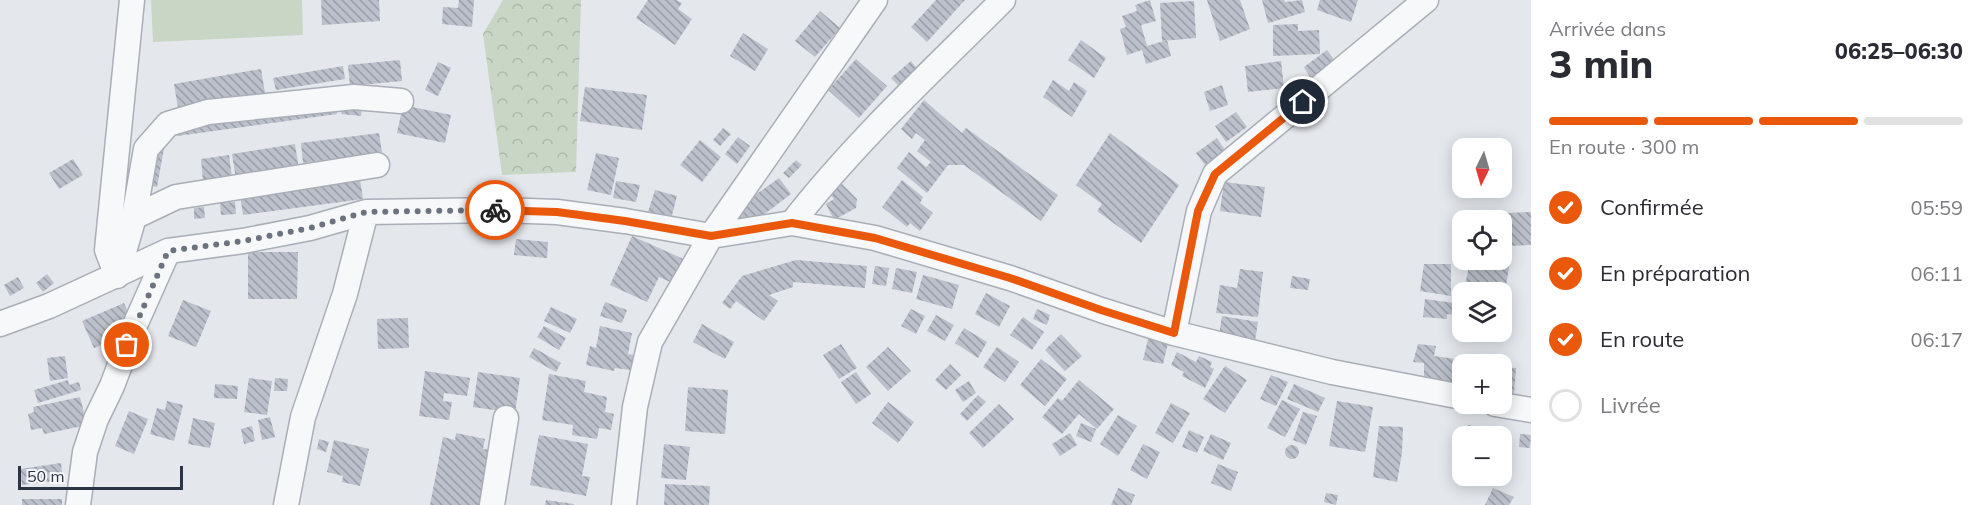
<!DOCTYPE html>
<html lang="fr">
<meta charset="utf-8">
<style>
body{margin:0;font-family:Mulish,sans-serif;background:#f2f2f3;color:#2b2b33;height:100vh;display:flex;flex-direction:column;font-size:22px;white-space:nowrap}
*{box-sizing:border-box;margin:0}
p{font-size:20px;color:#7c7c81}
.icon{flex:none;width:33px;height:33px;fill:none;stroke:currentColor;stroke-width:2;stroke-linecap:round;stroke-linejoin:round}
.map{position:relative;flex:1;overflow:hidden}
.details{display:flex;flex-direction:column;background:#fff;width:450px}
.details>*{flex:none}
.needle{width:39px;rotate:185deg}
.controls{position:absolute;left:1452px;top:138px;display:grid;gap:12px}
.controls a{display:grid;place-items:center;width:60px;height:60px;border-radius:12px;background:#fff;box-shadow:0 3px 15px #0003;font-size:30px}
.scale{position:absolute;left:18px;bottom:15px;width:165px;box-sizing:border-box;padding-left:6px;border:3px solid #2b3445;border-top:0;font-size:16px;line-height:21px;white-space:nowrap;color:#2b3445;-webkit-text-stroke:4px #f4f6f9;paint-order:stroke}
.pin{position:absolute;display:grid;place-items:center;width:51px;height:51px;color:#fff;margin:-26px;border:3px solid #fff;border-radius:50%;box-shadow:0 2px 6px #0007}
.courier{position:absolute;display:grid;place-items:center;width:60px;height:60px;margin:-30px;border:4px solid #ea580c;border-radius:50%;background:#fff;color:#222;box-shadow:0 2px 8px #0007}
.summary em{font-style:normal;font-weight:800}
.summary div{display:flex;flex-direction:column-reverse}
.summary{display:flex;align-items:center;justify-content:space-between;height:102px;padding:0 18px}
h1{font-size:39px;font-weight:800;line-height:45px}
.bar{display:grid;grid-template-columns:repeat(4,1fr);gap:9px 6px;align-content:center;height:72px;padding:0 18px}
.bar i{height:8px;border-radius:4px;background:#e1e1e2}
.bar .selected{background:#ea580c}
.bar p{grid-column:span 4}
ol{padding:0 18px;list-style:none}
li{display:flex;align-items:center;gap:18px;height:66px}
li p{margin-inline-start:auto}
li .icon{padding:6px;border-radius:50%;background:#ea580c;color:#fff;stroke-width:4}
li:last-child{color:#7c7c81}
li i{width:33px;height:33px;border:3px solid #e1e1e2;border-radius:50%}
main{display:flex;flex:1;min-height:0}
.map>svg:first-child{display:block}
.forest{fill:url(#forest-crowns)}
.park{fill:#c9d6c5}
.building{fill:url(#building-back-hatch)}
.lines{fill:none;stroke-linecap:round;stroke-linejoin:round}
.minor-casing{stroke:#a9aeb7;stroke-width:27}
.minor{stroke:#f7f8fa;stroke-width:24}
.done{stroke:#6c737f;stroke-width:6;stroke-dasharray:0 10.8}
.route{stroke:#ea580c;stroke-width:8}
</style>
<main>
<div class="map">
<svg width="1531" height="505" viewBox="0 0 1531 505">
<defs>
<pattern id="forest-crowns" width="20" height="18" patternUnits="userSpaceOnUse" patternTransform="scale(1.5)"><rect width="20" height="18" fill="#c9d6c5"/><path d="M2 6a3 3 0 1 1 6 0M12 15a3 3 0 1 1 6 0" fill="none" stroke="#adb8ab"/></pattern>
<pattern id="building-back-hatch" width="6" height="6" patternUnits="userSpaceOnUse" patternTransform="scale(1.5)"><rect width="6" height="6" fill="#bbc0ca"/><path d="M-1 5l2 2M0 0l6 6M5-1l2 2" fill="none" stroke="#989da6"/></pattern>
</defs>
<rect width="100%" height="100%" fill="#e4e7ec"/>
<!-- forest -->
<path class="forest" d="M503 0H581L576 172 502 175 483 34Z"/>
<!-- park -->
<path class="park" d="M151 0H302L303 35 153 42Z"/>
<!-- building -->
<path class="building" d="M321 0H379L380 21 322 25Z
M459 0H474L472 27 442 24 443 7 458 8Z
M648 0H676L682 3 678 9 692 19 675 45 636 18Z
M936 0H965L927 42 911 27Z
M1150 0 1156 21 1141 25 1147 46 1167 40 1171 56 1146 64 1142 50 1127 55 1120 29 1126 27 1122 16 1137 11 1135 5Z
M1207 0H1240L1250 29 1220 41Z
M1262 0H1284L1285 2 1302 0 1305 12 1268 23Z
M1320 0H1358L1351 22 1317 10Z
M1194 1 1196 38 1162 41 1160 3Z
M820 11 840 28 815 57 795 41Z
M1298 24V31L1319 30 1320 54 1273 56V25Z
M743 33 768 49 755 71 730 56Z
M1081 40 1106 58 1094 78 1068 60Z
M1327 50 1335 61 1311 79 1304 67Z
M856 59 887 86 859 118 828 90Z
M400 60 402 81 350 86 348 65Z
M911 61 918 70 899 86 891 78Z
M1281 61 1284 88 1248 92 1245 66Z
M438 62 451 68 438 96 425 90Z
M343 66 345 79 276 90 273 78Z
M261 69 265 93 178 108 174 84Z
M1053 80 1069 91 1074 82 1087 91 1072 117 1043 97Z
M1222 85 1228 105 1210 111 1204 92Z
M585 87 647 95 642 130 580 121Z
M924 100 962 133 966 128 1058 195 1041 221 964 165H948L927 193 897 168 909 152 926 167 931 162 917 151 925 140 916 133 912 139 901 129Z
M343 102 362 104 361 116 341 114Z
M335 103 337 114 177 136 175 125Z
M403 105 451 115 445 143 397 133Z
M1236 112 1247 127 1226 142 1215 126Z
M723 128 731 134 720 146 713 140Z
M379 133 382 153 303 163 301 143Z
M1110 133 1179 185 1141 243 1097 211 1102 204 1076 185Z
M738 137 750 146 737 164 725 154Z
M1217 138 1225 150 1205 165 1196 153Z
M700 140 721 157 702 182 680 165Z
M295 144 299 170 236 179 232 154Z
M148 145 164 148 157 187 141 184Z
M596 153 619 158 611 195 587 190Z
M229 155 232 177 203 181 201 159Z
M73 159 83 175 59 189 49 173Z
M796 160 802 165 789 178 783 173Z
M779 178 791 194 745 229 732 212Z
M360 179 363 199 243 215 240 195Z
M902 180 923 197 920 203 933 213 920 231 910 223 907 227 882 207Z
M616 181 640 185 636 202 613 198Z
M1224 182 1265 187 1261 217 1220 211Z
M842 184 857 199 856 208 834 220 826 204 834 199 830 194Z
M655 190 677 196 671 219 648 212Z
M235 202 236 214 221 215 220 203Z
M204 207 205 218 194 219V208Z
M1531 212V245L1505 246V213Z
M632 236 688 261 677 285 659 277 647 302 610 285Z
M516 239 548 242 547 258 514 255Z
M248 252H298L297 299H248Z
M796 260 867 266 865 288 793 282V287L769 295 778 301 764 321 736 301 730 309 722 303 742 276Z
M1470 260 1510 261 1503 304 1502 292H1464Z
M1424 264H1451V296L1420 291Z
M875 266 889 268 886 286 872 284Z
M896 268 917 272 912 293 892 289Z
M1240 269 1263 272 1258 317 1216 313 1220 285 1237 288Z
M47 274 54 283 43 292 36 283Z
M923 275 959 285 952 309 916 299Z
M1292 276 1310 279 1308 290 1290 288Z
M18 277 24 288 10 296 4 285Z
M986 293 1010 306 999 327 975 314Z
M1425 299 1462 304V316L1447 314V319L1423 317Z
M183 300 211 311 196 347 168 336Z
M605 302 627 310 622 323 600 316Z
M124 303 133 324 111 333 114 340 94 348 82 321Z
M551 307 577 319 570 333 544 321Z
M911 309 925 316 916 334 901 326Z
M1037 309 1050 315 1047 325 1033 319Z
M936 315 954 325 945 341 927 331Z
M1222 316 1258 322 1255 341 1219 335Z
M1023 317 1044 332 1032 350 1010 335Z
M408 318 409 348 378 349 377 319Z
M702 324 734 342 725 359 693 342Z
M544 326 566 338 559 350 537 337Z
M600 326 632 333 628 354 634 355 630 370 615 368 614 371 586 365 590 346 596 348Z
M964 328 987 342 978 358 955 343Z
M1061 334 1082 356 1065 371 1045 350Z
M1148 339 1168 343 1163 364 1143 360Z
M841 344 857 368 839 379 823 355Z
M1418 344 1436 346 1434 356 1463 360 1460 385 1424 378V363L1413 362Z
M888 347 911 371 888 391 866 367Z
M997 347 1019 362 1005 382 983 367Z
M534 348 561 363 556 372 529 357Z
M1177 352 1196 362 1199 356 1212 362 1210 367 1214 369 1205 388 1182 376 1184 372 1171 365Z
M65 356 68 378 50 381 47 358Z
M1041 359 1067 379 1045 406 1020 385Z
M950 364 961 375 946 390 935 380Z
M1225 366 1247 380 1225 413 1203 399Z
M1502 367 1516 368 1514 394 1502 393Z
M425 371 470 378 467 396 444 393 443 401 452 402 449 420 419 416Z
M478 372 520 378 515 413 473 407Z
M856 372 871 394 856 404 841 382Z
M549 374 586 381 584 392 607 397 605 412 614 414 611 430 599 428 597 439 572 435 573 425 542 420Z
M1271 375 1288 382 1276 406 1260 399Z
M249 378 272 381 267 415 244 412Z
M275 378 288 379 287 391H274Z
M68 380 69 385 79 382 81 390 38 403 34 390Z
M1079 380 1114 409 1097 429 1079 414 1062 434 1042 417 1058 398 1062 401Z
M969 381 976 393 963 402 955 390Z
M215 384 238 386 237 399 214 398Z
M1294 384 1325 398 1318 412 1287 399Z
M688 387 728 390 725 434 685 431Z
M978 395 986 402 967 421 960 414Z
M80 397 87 425 44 434 42 428 31 430 28 414 34 412 33 407Z
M1282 400 1300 409 1285 437 1267 428Z
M167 401 183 405 174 441 150 434 157 408 165 410Z
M1337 401 1373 407 1365 452 1329 446Z
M888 402 914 422 898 443 872 423Z
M1171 403 1190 413 1173 443 1155 433Z
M999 404 1014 419 983 448 969 433Z
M129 411 148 419 134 454 115 446Z
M1303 412 1317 416 1306 445 1293 440Z
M1118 415 1137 426 1118 456 1100 444Z
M270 417 275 437 262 440 258 420Z
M193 418 215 423 210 448 188 444Z
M1081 423 1096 429 1091 442 1076 436Z
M1468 425 1497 432 1495 436H1465Z
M252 426 255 441 244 444 241 429Z
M1379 426 1403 427 1402 453 1397 482 1373 477Z
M1189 430 1204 437 1197 453 1182 447Z
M456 433 485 439 483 449 491 450 480 505H430L443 437 455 440Z
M1070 433 1077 445 1060 456 1052 444Z
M1211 434 1231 443 1223 460 1203 451Z
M1520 434 1531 435 1530 448 1519 447Z
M539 435 588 444 582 476 590 477 586 496 530 485Z
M319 439 329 442 326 452 317 449Z
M334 440 369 449 360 486 342 482 343 476 327 472Z
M664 444 690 447 686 480 661 478Z
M1143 444 1160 452 1147 479 1130 470Z
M1285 452a7 7 0 1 1 14 0a7 7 0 1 1-14 0Z
M1457 449 1462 451V476H1471L1470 482 1455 478Z
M61 463 63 480 22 485 20 469Z
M1218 464 1238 472 1231 491 1211 483Z
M665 484 710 486 709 505H664Z
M1118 488 1135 495 1131 505H1111Z
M1493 488 1514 497 1509 505H1485Z
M1326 493 1338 495 1336 505 1324 502Z
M22 499H62V505H22Z
M546 500 574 504V505H545Z"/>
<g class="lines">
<defs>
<path id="minor" d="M134 217 176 197 377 165
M792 223C855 142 931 72 1003 0
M117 276 134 217 146 149 168 124 208 112 354 97 401 101
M117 276 107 250 132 0
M0 324 49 306 168 251 243 241 310 228 366 212 499 210 557 212 625 221 711 236 792 223 875 238 1010 278 1101 310 1174 333 1332 372 1462 397
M1174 333 1199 211 1215 174 1426 0
M1495 404 1531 410
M78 505 85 452 96 419 112 386 135 325 168 251
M286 505 303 417 345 294 366 212
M492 505 506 418
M624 505 635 407 650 342 711 236 875 0"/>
</defs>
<!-- minor casing -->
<use href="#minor" class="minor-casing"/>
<!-- minor -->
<use href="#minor" class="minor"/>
</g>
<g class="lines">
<!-- done -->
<path class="done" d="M127 345 168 251 243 241 310 228 366 212 495 210"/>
<!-- route -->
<path class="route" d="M495 210 557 212 625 221 711 236 792 223 875 238 1010 278 1101 310 1174 333 1198 211 1215 174 1303 102"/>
</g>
</svg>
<div class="controls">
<a><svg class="needle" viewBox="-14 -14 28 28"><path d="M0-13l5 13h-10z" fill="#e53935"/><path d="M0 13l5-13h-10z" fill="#7c7c81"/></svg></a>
<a><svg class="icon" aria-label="locate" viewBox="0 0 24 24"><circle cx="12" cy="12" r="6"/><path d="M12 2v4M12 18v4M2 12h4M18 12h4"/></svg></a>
<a><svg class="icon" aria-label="layers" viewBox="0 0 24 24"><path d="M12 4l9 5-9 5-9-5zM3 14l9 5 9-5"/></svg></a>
<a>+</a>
<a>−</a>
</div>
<div class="scale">50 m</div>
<div class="pin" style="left:127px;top:345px;background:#ea580c"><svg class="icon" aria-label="bag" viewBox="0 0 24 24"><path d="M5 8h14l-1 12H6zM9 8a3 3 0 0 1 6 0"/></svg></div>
<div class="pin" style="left:1303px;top:102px;background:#1f2937"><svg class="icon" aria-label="home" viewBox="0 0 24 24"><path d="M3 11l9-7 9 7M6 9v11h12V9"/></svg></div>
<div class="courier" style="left:495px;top:210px"><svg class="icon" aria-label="bike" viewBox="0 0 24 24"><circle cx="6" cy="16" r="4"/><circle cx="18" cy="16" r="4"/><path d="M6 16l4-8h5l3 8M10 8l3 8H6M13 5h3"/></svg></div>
</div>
<section class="details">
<div class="summary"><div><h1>3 min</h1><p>Arrivée dans</p></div><em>06:25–06:30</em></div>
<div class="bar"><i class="selected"></i><i class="selected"></i><i class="selected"></i><i></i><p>En route · 300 m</p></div>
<ol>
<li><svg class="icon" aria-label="check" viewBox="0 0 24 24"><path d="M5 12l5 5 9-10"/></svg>Confirmée<p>05:59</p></li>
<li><svg class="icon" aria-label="check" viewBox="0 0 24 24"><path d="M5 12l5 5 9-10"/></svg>En préparation<p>06:11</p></li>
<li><svg class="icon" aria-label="check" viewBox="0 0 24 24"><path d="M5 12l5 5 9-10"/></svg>En route<p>06:17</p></li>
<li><i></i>Livrée</li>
</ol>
</section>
</main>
